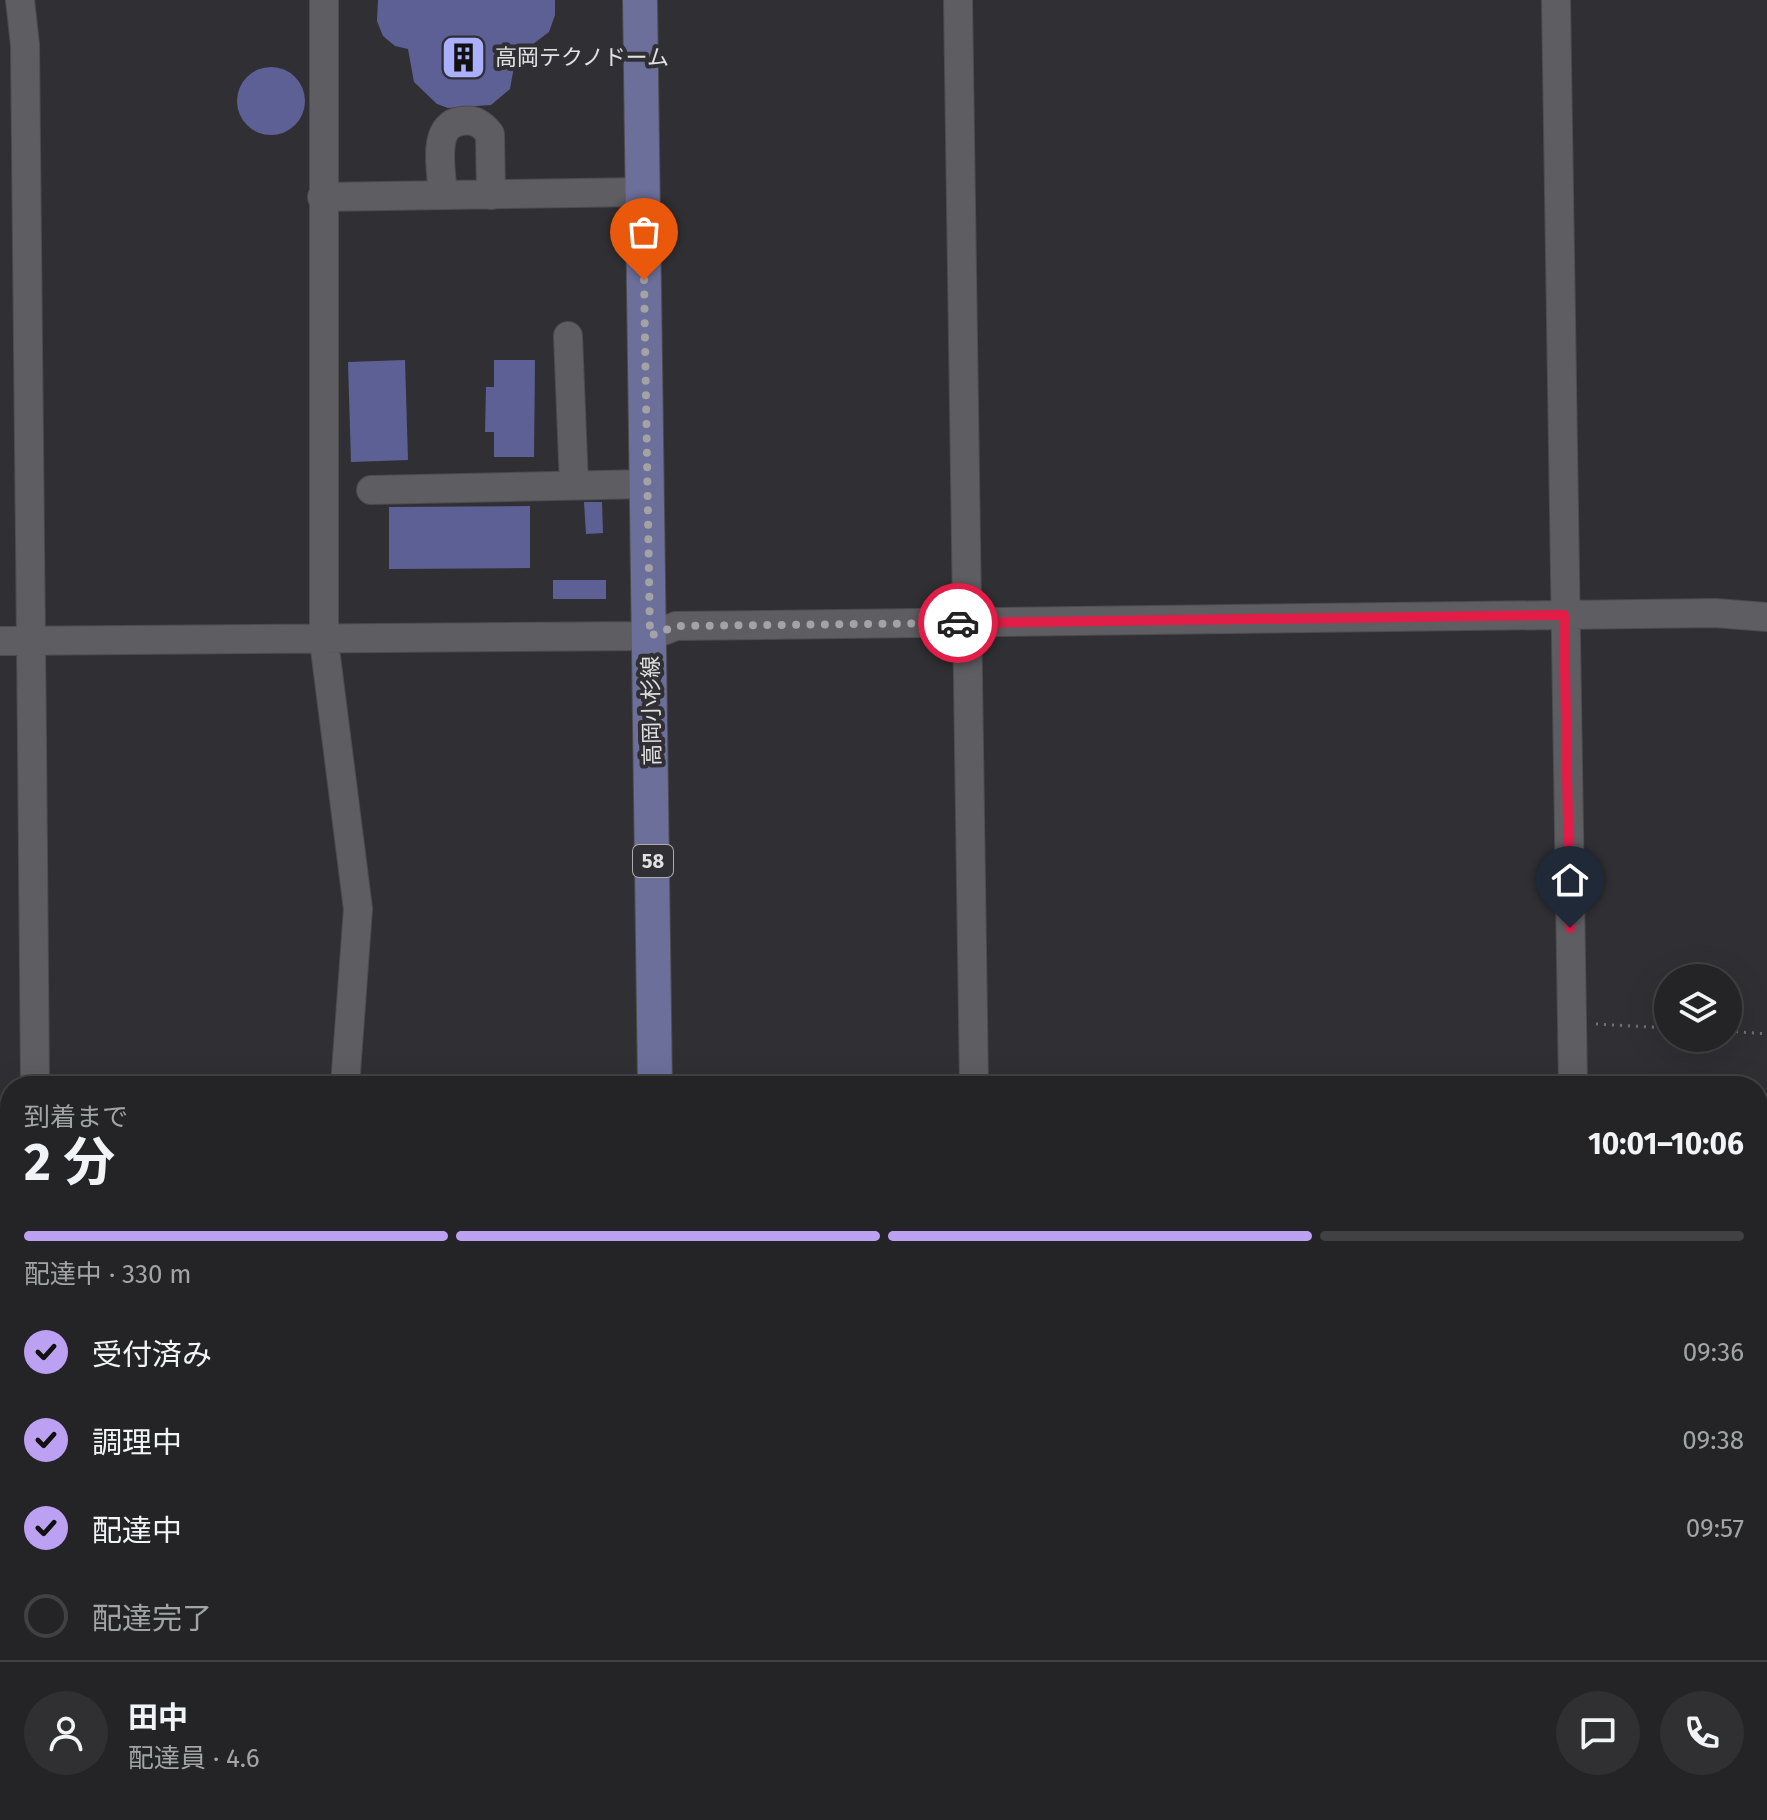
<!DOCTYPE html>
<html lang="ja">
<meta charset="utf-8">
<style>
body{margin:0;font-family:"Fira Sans","Noto Sans JP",sans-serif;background:#303033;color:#f1f3f6;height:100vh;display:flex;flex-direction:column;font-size:30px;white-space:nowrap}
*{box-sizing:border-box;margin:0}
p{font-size:26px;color:#a3a4a7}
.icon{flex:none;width:44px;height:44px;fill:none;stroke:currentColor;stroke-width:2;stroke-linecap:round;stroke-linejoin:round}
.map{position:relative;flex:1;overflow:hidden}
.details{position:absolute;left:0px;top:1076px;width:1768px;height:744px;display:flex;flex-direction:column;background:#242427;border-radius:32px 32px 0 0;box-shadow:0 8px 32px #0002,0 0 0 2px #414144}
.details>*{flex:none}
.tools{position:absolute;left:1654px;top:964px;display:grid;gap:16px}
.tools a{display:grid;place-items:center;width:88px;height:88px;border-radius:50%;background:#242427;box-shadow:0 8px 32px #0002,0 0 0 2px #414144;font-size:40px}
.pin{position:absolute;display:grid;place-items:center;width:68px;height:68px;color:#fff;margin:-82px -34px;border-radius:50% 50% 50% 0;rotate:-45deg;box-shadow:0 0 8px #0007}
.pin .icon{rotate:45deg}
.courier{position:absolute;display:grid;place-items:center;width:80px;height:80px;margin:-40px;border:6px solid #e11d48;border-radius:50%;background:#fff;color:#222;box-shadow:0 2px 10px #0007}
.overview em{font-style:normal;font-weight:700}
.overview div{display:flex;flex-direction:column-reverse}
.overview{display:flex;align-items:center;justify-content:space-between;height:136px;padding:0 24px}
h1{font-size:52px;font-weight:700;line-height:60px}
.bar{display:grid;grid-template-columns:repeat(4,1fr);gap:12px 8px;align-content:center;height:96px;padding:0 24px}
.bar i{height:10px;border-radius:6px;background:#414144}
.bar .selected{background:#bca0f2}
.bar p{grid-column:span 4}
.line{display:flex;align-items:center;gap:20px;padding:0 24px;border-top:2px solid #414144}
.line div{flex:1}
.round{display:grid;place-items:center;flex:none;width:84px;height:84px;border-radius:42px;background:#303033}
ol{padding:0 24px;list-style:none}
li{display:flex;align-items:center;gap:24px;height:88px}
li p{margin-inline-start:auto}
li .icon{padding:8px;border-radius:50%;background:#bca0f2;color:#111;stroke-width:4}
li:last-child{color:#a3a4a7}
li i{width:44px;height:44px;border:4px solid #414144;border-radius:50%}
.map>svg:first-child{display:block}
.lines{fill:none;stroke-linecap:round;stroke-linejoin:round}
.stream{stroke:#14103d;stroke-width:6}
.building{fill:#5d6095}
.major-tunnel{stroke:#4b4b4e;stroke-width:34;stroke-dasharray:34 17;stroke-linecap:butt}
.minor-casing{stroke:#4c4c4f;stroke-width:30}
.major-casing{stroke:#4c4c4f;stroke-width:36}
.path{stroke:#727276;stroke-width:3;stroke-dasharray:2 6;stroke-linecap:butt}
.minor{stroke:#5e5e62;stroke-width:28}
.major{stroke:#6c6f9a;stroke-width:34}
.major-bridge-casing{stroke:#4c4c4f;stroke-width:36;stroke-linecap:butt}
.major-bridge{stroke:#6c6f9a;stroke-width:34}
.done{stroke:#a3a3a6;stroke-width:8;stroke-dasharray:0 14.4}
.route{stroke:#e11d48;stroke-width:10}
.labels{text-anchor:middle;stroke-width:8;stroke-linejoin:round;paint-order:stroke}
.shield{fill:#303034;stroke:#acacae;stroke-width:2}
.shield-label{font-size:20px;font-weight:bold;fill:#e1e1e3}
.poi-label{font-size:22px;fill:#e1e1e3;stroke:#303034;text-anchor:start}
.street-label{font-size:22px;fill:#e1e1e3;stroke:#303034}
</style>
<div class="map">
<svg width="1767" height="1820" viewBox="0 0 1767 1820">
<rect width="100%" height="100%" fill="#303034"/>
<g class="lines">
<!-- stream -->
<path class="stream" d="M1758 1113 1767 1105
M0 1567 10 1569"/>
</g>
<!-- building -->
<path class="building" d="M378 0H555V15L549 32 533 44H518L510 89 491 105 448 108 437 104 414 82 408 49 395 46 383 36 377 21Z
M237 101a34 34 0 1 1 68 0a34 34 0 1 1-68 0Z
M405 360 408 460 351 462 348 362Z
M494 360H535L534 457H494V432H485L486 387H494Z
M584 502H602L603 533 586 534Z
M530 506V568L389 569V507Z
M553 580H606V599H553Z"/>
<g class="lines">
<!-- major-tunnel -->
<path class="major-tunnel" d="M1698 1820 1703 1810"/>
<defs>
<path id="minor" d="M20 0 25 45C31 393 31 739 35 1086
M324 0V641L358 909 345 1086
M958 0 974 1086
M1556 0 1573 1086
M443 195C442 173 430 124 462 121 475 119 482 124 490 134L491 195
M322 197 642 192
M568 336 574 485
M371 490 647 484
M0 641 650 636 676 626 1715 613 1767 617
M1758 1208 1767 1213
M1758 1374 1767 1373
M0 1541 10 1543
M46 1810V1820
M369 1810 372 1820
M998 1810 1038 1820
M964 1820V1810"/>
<path id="major" d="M640 0 655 1086
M0 1636H10
M0 1720H10
M1758 1729 1767 1720
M0 1772H10
M667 1810V1820
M1163 1810 1205 1820
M1506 1810 1547 1820
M1604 1810 1626 1820"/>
</defs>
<!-- minor casing -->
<use href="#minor" class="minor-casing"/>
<!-- major casing -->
<use href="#major" class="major-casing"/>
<!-- path -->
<path class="path" d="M1596 1024 1668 1028
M1728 1031 1767 1034"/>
<!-- minor -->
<use href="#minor" class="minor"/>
<!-- major -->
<use href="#major" class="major"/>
<defs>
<path id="major-bridge" d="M1333 1810 1375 1820"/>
</defs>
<!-- major-bridge casing -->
<use href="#major-bridge" class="major-bridge-casing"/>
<!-- major-bridge -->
<use href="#major-bridge" class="major-bridge"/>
</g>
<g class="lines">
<!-- done -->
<path class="done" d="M644 280 650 636 676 626 958 623"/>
<!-- route -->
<path class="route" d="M958 623 1564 615 1570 928"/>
</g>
<!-- icons -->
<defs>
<symbol id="building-square" viewBox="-11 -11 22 22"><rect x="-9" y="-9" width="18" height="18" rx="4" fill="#aab0fb" stroke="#303034"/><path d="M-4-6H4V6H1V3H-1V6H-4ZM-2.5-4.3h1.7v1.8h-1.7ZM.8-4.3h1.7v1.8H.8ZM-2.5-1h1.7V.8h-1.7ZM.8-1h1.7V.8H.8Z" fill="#111"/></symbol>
</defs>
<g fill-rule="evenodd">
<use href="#building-square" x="438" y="32" width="51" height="51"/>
</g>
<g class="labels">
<!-- shield labels -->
<rect class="shield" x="633" y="845" width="40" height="32" rx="6"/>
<g class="shield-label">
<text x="653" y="868">58</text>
</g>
<!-- poi labels -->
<g class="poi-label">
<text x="495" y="65">高岡テクノドーム</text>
</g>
<!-- street labels -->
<g class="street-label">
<text transform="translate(651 711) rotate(-91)" y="8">高岡小杉線</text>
</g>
</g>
</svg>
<div class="tools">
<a><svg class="icon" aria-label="layers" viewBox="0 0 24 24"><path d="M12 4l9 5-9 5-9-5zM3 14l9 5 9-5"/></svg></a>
</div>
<div class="pin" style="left:644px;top:280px;background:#ea580c"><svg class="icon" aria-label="bag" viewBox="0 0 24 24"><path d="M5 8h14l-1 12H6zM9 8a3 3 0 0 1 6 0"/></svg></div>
<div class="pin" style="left:1570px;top:928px;background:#1f2937"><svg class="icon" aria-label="home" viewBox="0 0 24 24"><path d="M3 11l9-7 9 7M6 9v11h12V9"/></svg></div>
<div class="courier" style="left:958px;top:623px"><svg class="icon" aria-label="car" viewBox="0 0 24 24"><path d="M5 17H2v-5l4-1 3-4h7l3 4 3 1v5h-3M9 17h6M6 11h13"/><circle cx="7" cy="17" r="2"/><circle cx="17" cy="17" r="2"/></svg></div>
<section class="details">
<div class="overview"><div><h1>2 分</h1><p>到着まで</p></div><em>10:01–10:06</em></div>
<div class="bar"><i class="selected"></i><i class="selected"></i><i class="selected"></i><i></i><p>配達中 · 330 m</p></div>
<ol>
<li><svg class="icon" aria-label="check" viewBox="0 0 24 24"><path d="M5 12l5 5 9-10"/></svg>受付済み<p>09:36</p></li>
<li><svg class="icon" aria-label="check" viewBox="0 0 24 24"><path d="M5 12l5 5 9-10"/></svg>調理中<p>09:38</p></li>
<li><svg class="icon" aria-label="check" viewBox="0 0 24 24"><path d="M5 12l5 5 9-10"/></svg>配達中<p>09:57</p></li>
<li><i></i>配達完了</li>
</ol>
<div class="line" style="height:144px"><a class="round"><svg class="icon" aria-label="person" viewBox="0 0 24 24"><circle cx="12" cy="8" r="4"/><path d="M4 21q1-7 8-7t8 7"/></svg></a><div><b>田中</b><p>配達員 · 4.6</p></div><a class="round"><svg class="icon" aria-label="chat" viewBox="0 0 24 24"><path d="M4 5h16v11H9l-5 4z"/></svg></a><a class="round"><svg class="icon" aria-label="phone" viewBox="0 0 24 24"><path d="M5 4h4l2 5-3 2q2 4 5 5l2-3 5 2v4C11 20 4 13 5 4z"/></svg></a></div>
</section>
</div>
